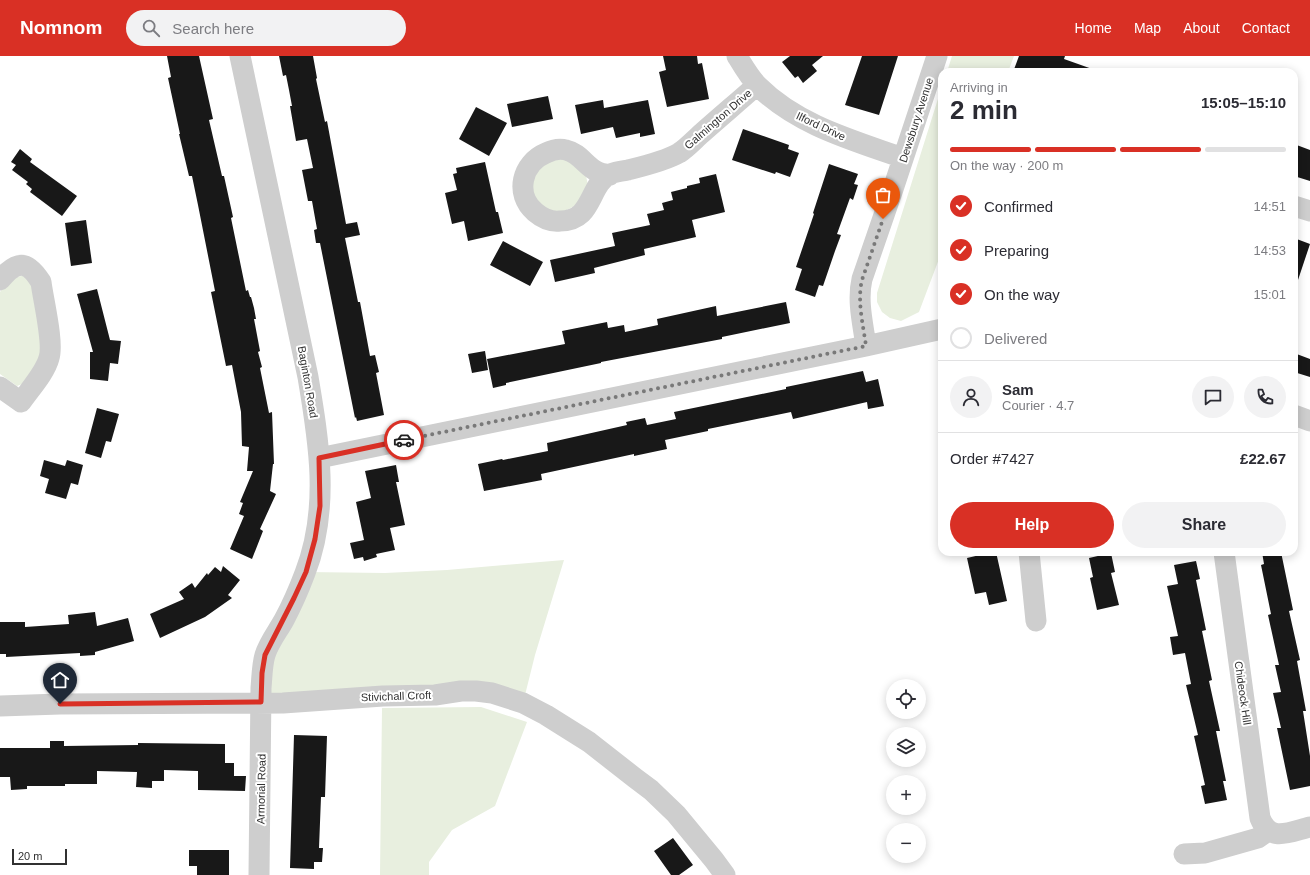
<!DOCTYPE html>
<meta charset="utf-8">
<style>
body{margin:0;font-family:Arial,sans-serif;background:#f2f2f3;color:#2b2b33;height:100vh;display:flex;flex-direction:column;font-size:15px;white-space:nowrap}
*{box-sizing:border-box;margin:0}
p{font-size:13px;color:#7c7c81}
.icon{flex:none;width:22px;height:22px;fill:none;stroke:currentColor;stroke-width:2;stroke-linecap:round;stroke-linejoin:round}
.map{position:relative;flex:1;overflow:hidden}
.drawer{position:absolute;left:938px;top:12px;width:360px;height:488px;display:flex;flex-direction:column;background:#fff;border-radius:12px;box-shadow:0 2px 10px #0003}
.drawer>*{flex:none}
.buttons{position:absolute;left:886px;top:623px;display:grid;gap:8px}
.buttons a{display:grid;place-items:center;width:40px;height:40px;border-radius:50%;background:#fff;box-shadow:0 2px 10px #0003;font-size:20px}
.scale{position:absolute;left:12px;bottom:10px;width:55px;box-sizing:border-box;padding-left:4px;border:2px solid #313131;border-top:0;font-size:11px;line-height:14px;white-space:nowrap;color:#313131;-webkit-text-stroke:3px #fff;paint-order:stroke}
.pin{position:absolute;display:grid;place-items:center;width:34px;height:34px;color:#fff;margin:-41px -17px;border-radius:50% 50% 50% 0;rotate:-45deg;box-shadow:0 0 4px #0007}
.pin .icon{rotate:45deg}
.courier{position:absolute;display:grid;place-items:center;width:40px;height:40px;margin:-20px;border:3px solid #d93025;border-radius:50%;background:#fff;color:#222;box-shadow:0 1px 5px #0007}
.headline em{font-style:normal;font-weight:800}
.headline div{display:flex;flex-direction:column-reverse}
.headline{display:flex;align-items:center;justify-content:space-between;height:68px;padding:0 12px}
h1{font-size:26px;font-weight:800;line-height:30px}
.bar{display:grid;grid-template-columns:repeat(4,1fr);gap:6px 4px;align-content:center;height:48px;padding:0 12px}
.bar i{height:5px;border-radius:3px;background:#e1e1e2}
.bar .on{background:#d93025}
.bar p{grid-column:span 4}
.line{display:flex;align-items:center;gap:10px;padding:0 12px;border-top:1px solid #e1e1e2}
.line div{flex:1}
.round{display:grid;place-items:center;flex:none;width:42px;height:42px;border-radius:21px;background:#f2f2f3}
ol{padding:0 12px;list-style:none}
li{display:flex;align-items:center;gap:12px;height:44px}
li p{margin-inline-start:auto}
li .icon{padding:4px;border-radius:50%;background:#d93025;color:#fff;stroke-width:4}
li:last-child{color:#7c7c81}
li i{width:22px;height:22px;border:2px solid #e1e1e2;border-radius:50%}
.cta{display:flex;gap:8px;margin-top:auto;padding:8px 12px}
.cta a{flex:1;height:46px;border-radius:24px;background:#d93025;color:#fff;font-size:16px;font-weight:800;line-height:46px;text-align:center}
.cta a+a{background:#f2f2f3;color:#2b2b33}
header{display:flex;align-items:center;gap:24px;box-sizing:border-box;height:56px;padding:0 20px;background:#d93025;color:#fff}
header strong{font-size:19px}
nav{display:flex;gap:22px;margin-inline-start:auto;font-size:14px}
.search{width:280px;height:36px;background:#f2f2f3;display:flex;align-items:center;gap:10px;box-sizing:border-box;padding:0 14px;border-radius:22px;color:#7c7c81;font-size:15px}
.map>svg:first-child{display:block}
.green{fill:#e8efdf}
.building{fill:#181818}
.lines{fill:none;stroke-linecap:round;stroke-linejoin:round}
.minor{stroke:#cecece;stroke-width:21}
.done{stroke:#797979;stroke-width:4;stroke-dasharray:0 7.2}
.route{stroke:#d93025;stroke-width:5}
.labels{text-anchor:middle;stroke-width:4;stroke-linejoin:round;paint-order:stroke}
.street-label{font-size:11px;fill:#313131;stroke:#fff}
</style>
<header>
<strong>Nomnom</strong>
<div class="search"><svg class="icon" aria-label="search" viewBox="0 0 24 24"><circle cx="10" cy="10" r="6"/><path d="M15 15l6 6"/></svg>Search here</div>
<nav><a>Home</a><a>Map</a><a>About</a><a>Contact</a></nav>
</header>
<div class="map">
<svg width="1310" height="819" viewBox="0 0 1310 819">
<rect width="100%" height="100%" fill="#fff"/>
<!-- green -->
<path class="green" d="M952 0H1014L1008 16H947Z
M942 30V195L919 256 901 265 890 262 882 256 877 246V237Z
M564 101 586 120 588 129 584 145 557 159 534 146 531 118 537 110Z
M25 219 33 225 43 299 28 326 17 330 0 318V236C8 225 11 222 25 219Z
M564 504 535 599 523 647 508 642 283 647 261 632 306 516 385 517 447 514Z
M481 651 527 666 495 750 452 774 429 806V819H380L382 652Z"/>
<!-- building -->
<path class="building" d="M167 0H199L213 63 209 64 222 120H224L233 161 231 162 246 235 248 234 250 241H251L254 252 256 263H254L260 295 258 296 262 311 260 312 269 357 272 356 274 408H273L270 435 276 438 260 473 263 475 252 503 230 493 244 460 239 458 243 447 240 446 253 415H247L249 391 242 390 241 356 232 309 226 310 211 236 215 235 198 149 192 120H189L179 78H180L168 22 171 21Z
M279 0H313L317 22 316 23 325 66 327 65 346 168 357 166 360 179 345 182 358 246H360L370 300 375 299 379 316 376 317 384 359 357 365 356 361 355 362 320 187H316L314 174 317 173 312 145H308L302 114 313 112 307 83 296 85 290 50H292L289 34 286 19 283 20Z
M663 0H697L698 8 702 7 709 43 667 51 659 16 666 14Z
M790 0H823L812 9 817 15 803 27 798 20 795 22 782 6Z
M862 0H898L879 59 845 49Z
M1019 0H1065L1064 3 1095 14 1094 16H1013Z
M548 40 553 63 512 71 507 48Z
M603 44 604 52 648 44 655 78 640 81V77L616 82 613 71 581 78 575 49Z
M476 51 507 67 489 100 459 83Z
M743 73 789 89 788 93 799 97 790 121 776 116 775 118 732 104Z
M1294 88 1310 94V125L1294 120Z
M20 93 32 103 30 106 77 140 62 160 30 136 32 133 26 128 28 126 12 114 16 109 11 106Z
M485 106 496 156H498L503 177 468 185 464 165 452 168 445 137 457 134 453 118 457 117 456 112Z
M829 108 858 118 854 128 858 129 853 144 850 142 837 178 841 179 835 195 823 230 819 229 815 241 795 234 802 213 796 211 814 158 813 157Z
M716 118 725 156 692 164 696 181 644 193 645 199 594 212 595 217 555 226 550 204 615 190 612 177 650 169 647 158 664 154 662 147 673 144 671 136 687 132V130L700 127 699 122Z
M86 164 92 207 71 210 65 167Z
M1294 182 1310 188 1296 230 1294 229Z
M503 185 543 206 530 230 490 209Z
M97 233 110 284 121 285 118 308 110 307 108 325 90 323V296H93L77 238Z
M786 246 790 267 722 281V283L601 306V307L506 327V329L493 332 487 303 565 288 562 275 607 266 608 272 624 269 625 276 658 269 657 263 716 250 717 260Z
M485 295 488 314 472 317 468 298Z
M1294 297 1310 303V321L1294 316Z
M863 315 866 326 878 323 884 350 868 353 867 346 793 363 791 356 708 373V375L665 384 667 393 634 400V398L541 418 542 424 484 435 478 408 502 403 503 404 548 395 547 387 627 369 626 366 645 362 647 369 676 363 674 356 786 333V331Z
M97 352 119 358 111 386 106 385 101 402 85 397Z
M44 404 65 410 67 404 83 409 78 429 71 427 66 443 45 437 49 423 40 420Z
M396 409 399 426H396L405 469 390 472 395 494 376 498 377 501 364 505 363 501 354 503 350 487 364 484 356 446 371 442 365 415Z
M993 496H996L1007 545 989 549 986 536 975 538 967 502Z
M1262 496H1281L1293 554 1289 555 1300 604 1297 605 1306 655H1303L1310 700V730L1290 734 1277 672H1281L1273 637 1281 636 1275 609H1279L1268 559 1271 558 1261 509 1264 508Z
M1111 497 1115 516 1111 517 1119 549 1097 554 1090 522 1093 521 1089 502Z
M1196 505 1200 523 1196 524 1206 574 1202 575 1212 624 1209 625 1220 675H1216L1226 725H1223L1227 744 1205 748 1201 730 1205 729 1194 680 1198 679 1186 629 1191 628 1185 597 1173 599 1170 581 1178 580 1167 530 1178 528 1174 509Z
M223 510 240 524 228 539 232 542 205 561 160 582 150 558 184 543 179 536 192 527 195 532 207 517 208 519 215 511 221 516Z
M95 556 97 570 128 562 134 585 95 596V599L80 600V597L6 601V598H0V566H25V571L69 568 68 559Z
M294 679 327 680 325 741H321L319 792H323L322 806H314V813L290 812Z
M50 685H64V690L138 689V687L225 688V707H234V720H246L245 735 198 734V715L164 714V725H152V732L136 731 137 716 97 715V728H65V730H27V733L11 734 10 721H0V692H50Z
M673 782 693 809 679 819H671L654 795Z
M189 794H229V819H197V810H189Z"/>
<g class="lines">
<!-- minor -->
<path class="minor" d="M240 0 308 321C319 386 330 453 305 517 299 533 292 549 284 564 278 575 269 586 265 599 262 609 262 621 261 632L259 819
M737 0C743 10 750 22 758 30 797 69 852 84 903 102
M610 119C606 118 602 118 598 116 586 111 580 97 566 94 559 92 552 94 546 97 522 107 514 138 535 156 542 162 551 166 560 165 594 165 588 129 610 118 615 116 622 115 628 114 644 110 665 105 679 97 687 92 695 83 702 77 720 61 739 45 757 29
M1294 150 1310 155
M0 224C17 204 27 204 41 226 43 243 54 287 49 302 45 317 30 333 21 346L0 331
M866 290C863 268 857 245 862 223L893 133 937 0
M1294 359 1310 365
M319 402 866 290 942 273
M1029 496 1036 565
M1224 496 1260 762C1270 787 1289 776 1310 771
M0 650 60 648 283 647 383 640 435 639 461 635H476L492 637 523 647 546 659 589 686 635 722 651 734 676 758 714 804 725 819
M1184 798 1205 797 1258 782 1268 775"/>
</g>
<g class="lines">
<!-- done -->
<path class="done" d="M404 384 866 290C863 268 857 245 862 224L883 163"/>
<!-- route -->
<path class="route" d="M60 648 261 646 262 617 265 599 294 542 306 516 315 483 320 450 319 402 404 384"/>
</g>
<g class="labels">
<!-- street labels -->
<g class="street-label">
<text transform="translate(718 63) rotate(-41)" y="4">Galmington Drive</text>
<text transform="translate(916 64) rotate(-72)" y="4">Dewsbury Avenue</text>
<text transform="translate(821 70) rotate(25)" y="4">Ilford Drive</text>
<text transform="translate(308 326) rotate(80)" y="4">Baginton Road</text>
<text transform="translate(1243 637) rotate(82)" y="4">Chideock Hill</text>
<text transform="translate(396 640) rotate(-2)" y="4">Stivichall Croft</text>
<text transform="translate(261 733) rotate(-89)" y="4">Armorial Road</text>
</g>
</g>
</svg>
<div class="buttons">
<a><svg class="icon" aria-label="locate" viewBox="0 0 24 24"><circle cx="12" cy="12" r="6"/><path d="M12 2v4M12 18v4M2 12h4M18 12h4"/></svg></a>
<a><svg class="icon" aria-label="layers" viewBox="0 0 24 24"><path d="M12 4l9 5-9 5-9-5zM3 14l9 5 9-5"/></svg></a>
<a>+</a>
<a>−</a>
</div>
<div class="scale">20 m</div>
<div class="pin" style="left:883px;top:163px;background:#ea580c"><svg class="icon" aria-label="bag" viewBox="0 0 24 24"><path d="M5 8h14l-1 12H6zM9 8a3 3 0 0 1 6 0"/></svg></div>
<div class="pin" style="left:60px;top:648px;background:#1f2937"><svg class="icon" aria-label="home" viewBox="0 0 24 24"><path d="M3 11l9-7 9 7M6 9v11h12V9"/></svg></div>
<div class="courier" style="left:404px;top:384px"><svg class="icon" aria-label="car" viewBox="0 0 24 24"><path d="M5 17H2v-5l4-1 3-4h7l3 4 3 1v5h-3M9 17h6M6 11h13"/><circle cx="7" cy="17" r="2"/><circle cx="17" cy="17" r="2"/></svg></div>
<section class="drawer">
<div class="headline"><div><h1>2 min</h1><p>Arriving in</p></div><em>15:05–15:10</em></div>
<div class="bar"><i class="on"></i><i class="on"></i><i class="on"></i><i></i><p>On the way · 200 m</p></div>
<ol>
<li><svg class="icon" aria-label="check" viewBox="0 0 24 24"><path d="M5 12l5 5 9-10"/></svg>Confirmed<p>14:51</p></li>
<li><svg class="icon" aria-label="check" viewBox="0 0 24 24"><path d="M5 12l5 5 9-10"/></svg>Preparing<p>14:53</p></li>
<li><svg class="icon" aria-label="check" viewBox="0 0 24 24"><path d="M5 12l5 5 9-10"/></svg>On the way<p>15:01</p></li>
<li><i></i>Delivered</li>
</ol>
<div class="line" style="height:72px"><a class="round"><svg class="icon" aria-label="person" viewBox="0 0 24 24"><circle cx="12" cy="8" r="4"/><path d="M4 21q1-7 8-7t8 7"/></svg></a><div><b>Sam</b><p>Courier · 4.7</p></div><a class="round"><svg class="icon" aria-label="chat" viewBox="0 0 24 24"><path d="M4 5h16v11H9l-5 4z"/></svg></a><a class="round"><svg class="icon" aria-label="phone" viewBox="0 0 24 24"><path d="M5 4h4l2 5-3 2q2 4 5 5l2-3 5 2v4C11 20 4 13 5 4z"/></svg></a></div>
<div class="line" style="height:52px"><div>Order #7427</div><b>£22.67</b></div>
<div class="cta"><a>Help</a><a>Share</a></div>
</section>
</div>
